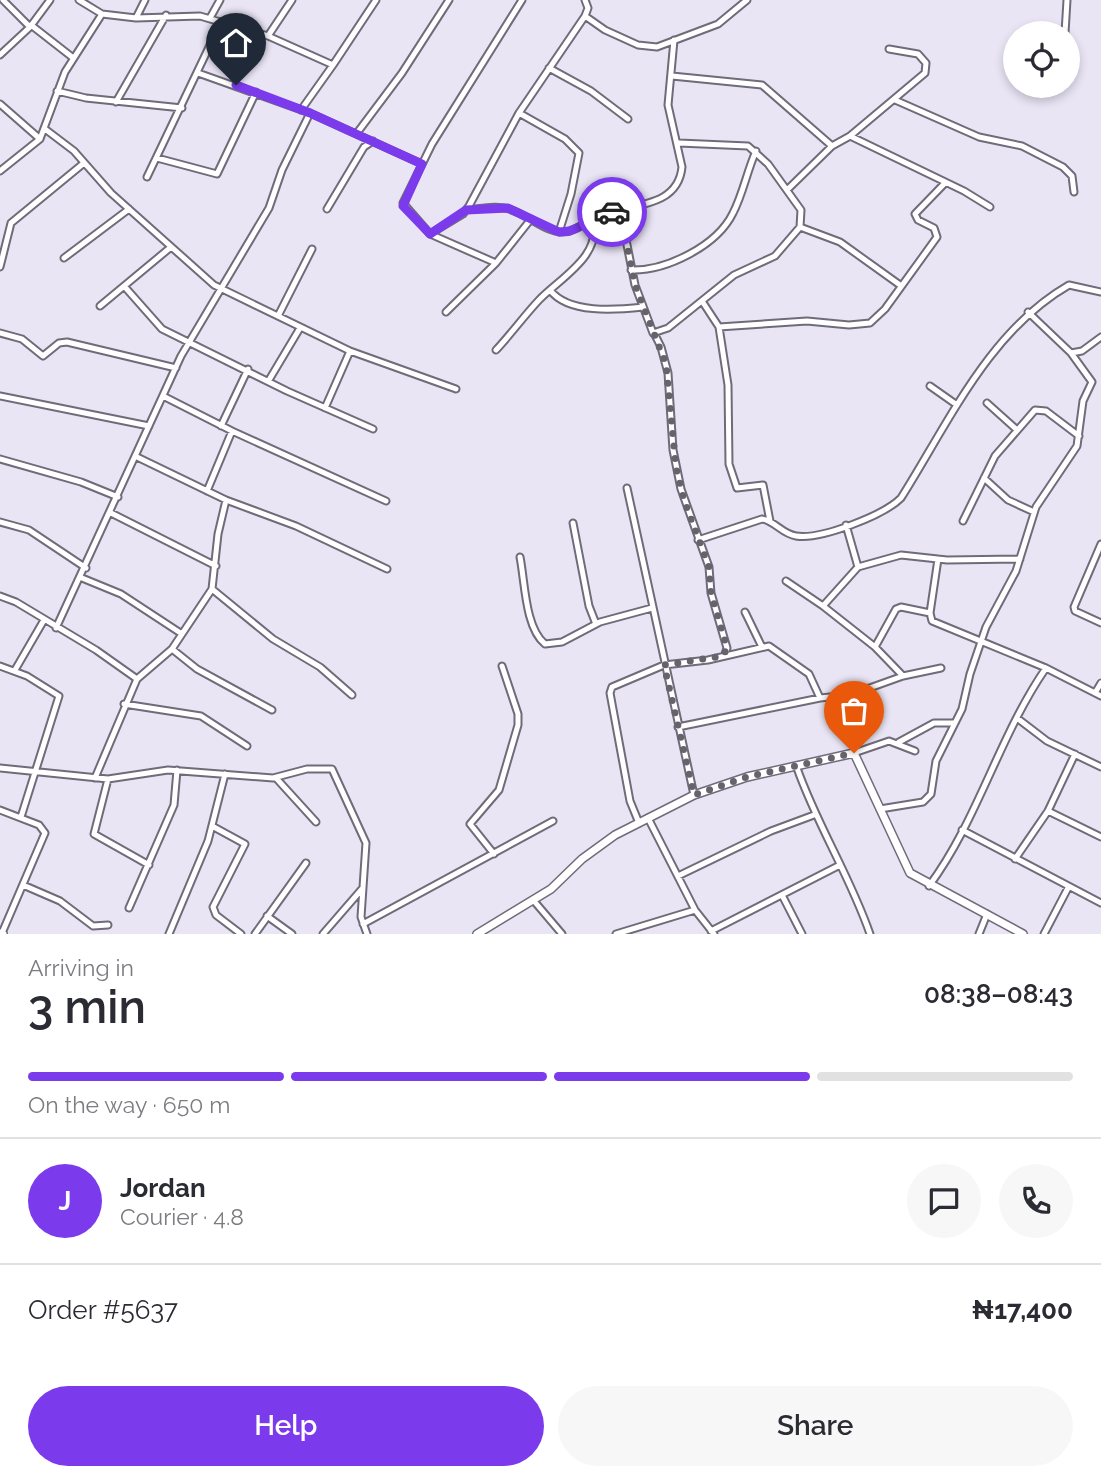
<!DOCTYPE html>
<meta charset="utf-8">
<style>
body{margin:0;font-family:Raleway,sans-serif;background:#f7f7f7;color:#2b2b33;height:100vh;display:flex;flex-direction:column;font-size:26px;white-space:nowrap}
*{box-sizing:border-box;margin:0}
p{font-size:23px;color:#7c7c81}
.icon{flex:none;width:38px;height:38px;fill:none;stroke:currentColor;stroke-width:2;stroke-linecap:round;stroke-linejoin:round}
.map{position:relative;height:934px;overflow:hidden}
.panel{display:flex;flex-direction:column;background:#fff;flex:1}
.panel>*{flex:none}
.fabs{position:absolute;left:1003px;top:21px;display:grid;gap:14px}
.fabs a{display:grid;place-items:center;width:77px;height:77px;border-radius:50%;background:#fff;box-shadow:0 4px 10px #0003;font-size:35px}
.pin{position:absolute;display:grid;place-items:center;width:60px;height:60px;color:#fff;margin:-72px -30px;border-radius:50% 50% 50% 0;rotate:-45deg;box-shadow:0 0 7px #0007}
.pin .icon{rotate:45deg}
.courier{position:absolute;display:grid;place-items:center;width:70px;height:70px;margin:-35px;border:5px solid #7c3aed;border-radius:50%;background:#fff;color:#222;box-shadow:0 2px 9px #0007}
.head em{font-style:normal;font-weight:600}
.head div{display:flex;flex-direction:column-reverse}
.head{display:flex;align-items:center;justify-content:space-between;height:119px;padding:0 28px}
h1{font-size:46px;font-weight:600;line-height:52px}
.bar{display:grid;grid-template-columns:repeat(4,1fr);gap:10px 7px;align-content:center;height:84px;padding:0 28px}
.bar i{height:9px;border-radius:5px;background:#e1e1e2}
.bar .selected{background:#7c3aed}
.bar p{grid-column:span 4}
.line{display:flex;align-items:center;gap:18px;padding:0 28px;border-top:2px solid #e1e1e2}
.line div{flex:1}
.round{display:grid;place-items:center;flex:none;width:74px;height:74px;border-radius:37px;background:#f7f7f7}
.button{display:flex;gap:14px;margin-top:auto;padding:14px 28px}
.button a{flex:1;height:80px;border-radius:42px;background:#7c3aed;color:#fff;font-size:28px;font-weight:600;line-height:80px;text-align:center}
.button a+a{background:#f7f7f7;color:#2b2b33}
.map>svg:first-child{display:block}
.lines{fill:none;stroke-linecap:round;stroke-linejoin:round}
.minor-casing{stroke:#6f6b79;stroke-width:9}
.tertiary-casing{stroke:#6f6b79;stroke-width:10}
.minor{stroke:#fff;stroke-width:5}
.tertiary{stroke:#fff;stroke-width:7}
.done{stroke:#66636c;stroke-width:7;stroke-dasharray:0 12.6}
.route{stroke:#7c3aed;stroke-width:9}
</style>
<div class="map">
<svg width="1101" height="934" viewBox="0 0 1101 934">
<rect width="100%" height="100%" fill="#e9e5f5"/>
<g class="lines">
<defs>
<path id="minor" d="M3 0 30 27
M79 0 102 14 136 18 200 16 268 36 292 0
M585 16 605 30 638 45 657 47 718 24 747 0
M136 18 145 0
M210 18 220 0
M31 25 72 57
M1065 33 1067 0
M268 36 333 65 376 0
M0 55 30 27 50 0
M549 68 591 91 628 119
M198 73 310 113 422 164
M672 76 762 85 832 146
M57 91 86 98 182 108
M895 100 979 137 1022 146 1063 167 1072 176 1074 192
M116 102 166 15
M0 104 40 139
M301 110 333 65
M519 113 565 139 579 153 571 194 559 232
M45 129 74 151 111 193 214 285 350 351 456 389
M357 133 402 73 449 0
M850 136 964 191 990 207
M679 143 748 146 768 164 801 210 800 227
M157 158 217 174 256 92
M0 171 40 139 65 72 102 14
M147 177 221 22
M787 190 832 146 850 136 925 73 926 63 918 54 889 49
M327 209 364 147 373 141
M466 210C480 209 496 205 509 209 527 214 544 232 563 232 577 232 588 219 601 215 631 204 678 208 682 167L668 105 674 40
M620 210 635 285 653 333 668 328 734 275 775 256 800 227 840 242 900 285
M430 234 463 214 469 206 519 113 585 16 588 8 585 0
M64 258 129 209
M496 263 430 234 403 203 432 144 522 0
M0 267 11 223 84 163
M631 270C666 271 717 246 733 213 743 194 747 171 756 151
M124 286 162 329 287 391 373 429
M550 290C568 314 616 310 643 307
M702 301 719 327 807 321 849 325 870 323 885 309 937 237 934 228 918 220 915 214 945 183
M100 306 171 247
M446 312 496 263 531 219
M1028 312 1071 353 1082 351 1101 337
M278 316 312 249
M719 327 728 385 729 464 737 488 763 485 770 521
M0 333 22 339 43 356 59 343 67 342 176 368
M654 333 661 347 668 373 673 450 681 489 709 567 711 593 727 648 725 654
M496 350C511 334 524 316 539 300 560 278 604 255 592 219
M269 380 300 328
M930 386 957 405
M0 396 149 426
M163 396 232 431 386 501
M987 403 1017 430
M325 408 350 351
M221 426 248 369
M137 457 226 500 296 526 387 569
M0 459 81 482 118 497
M984 478 1008 500 1034 512
M627 488 694 795
M207 491 232 431
M111 513 216 566
M963 521 995 456 1035 410 1046 411 1079 436
M0 522 29 530 86 568
M573 523 589 606 596 624
M846 525 858 567
M698 540 762 519C775 521 782 534 796 536 821 540 884 515 901 498 949 422 989 331 1069 285L1101 292
M1101 544 1074 607 1075 611 1101 623
M520 557C525 582 525 628 545 644L562 642 600 622 652 608
M938 559 930 613 932 621 1046 668 1101 696
M82 578 121 594 182 634
M786 581 823 606
M212 589 273 639 320 667 352 695
M0 596 16 602 96 650 137 679
M745 612 762 647
M56 628 181 356 269 208 282 170 310 113
M875 647 896 609 901 607 930 613
M172 649 197 669 272 710
M0 666 27 676 59 696 21 817
M15 670 44 620
M903 676 875 647 823 606 858 567 901 555 947 560 1020 559
M1095 693 1101 683
M124 704 201 716 247 746
M1017 718 1047 741 1101 767
M678 727 820 698 850 695 903 676 941 668
M899 742 934 723H954
M854 753 889 741 915 751
M0 768 108 779 168 770 273 778 307 769H332L366 843 361 917 367 934
M797 768C817 825 850 876 870 934
M95 778 137 679 172 649 212 589 218 534 226 500
M276 778 316 822
M108 779 94 834 149 865
M880 809 923 802 931 794 936 761 962 709 970 674 986 627 1016 571 1036 507 1077 446 1083 401 1092 382 1071 353
M0 810 39 825 45 833 2 933
M1048 811 1101 837
M648 818 695 910 714 934
M639 823 630 801 610 693 612 687 664 665 708 660 769 646 809 674 820 698
M212 826 245 844 213 907 216 915 241 934
M962 830 1101 903
M494 854 470 824 499 790 518 725V714L502 666
M1015 859 1048 811 1075 754
M678 876 771 831 814 815
M23 885 60 901 93 926 108 925
M929 886C978 820 999 736 1046 668
M783 897 802 934
M534 901 562 934
M129 908 174 805 177 770
M267 916 292 934
M363 924 553 821
M711 931 840 865
M169 934 208 841 225 774
M255 934 306 863
M323 934 362 889
M616 934 695 910
M979 934 987 914
M1044 934 1068 888"/>
<path id="tertiary" d="M0 933 3 934
M477 934 551 889 582 859 615 835 694 795 747 777 854 753 910 873 1023 934"/>
</defs>
<!-- minor casing -->
<use href="#minor" class="minor-casing"/>
<!-- tertiary casing -->
<use href="#tertiary" class="tertiary-casing"/>
<!-- minor -->
<use href="#minor" class="minor"/>
<!-- tertiary -->
<use href="#tertiary" class="tertiary"/>
</g>
<g class="lines">
<!-- done -->
<path class="done" d="M612 212 620 210 635 285 666 364 676 468 684 500 709 567 711 593 727 648 723 656 664 665 694 795 747 777 854 753"/>
<!-- route -->
<path class="route" d="M236 85 310 113 422 164 403 206 430 234 466 210 508 208 559 232 570 231 612 212"/>
</g>
</svg>
<div class="fabs">
<a><svg class="icon" aria-label="locate" viewBox="0 0 24 24"><circle cx="12" cy="12" r="6"/><path d="M12 2v4M12 18v4M2 12h4M18 12h4"/></svg></a>
</div>
<div class="pin" style="left:854px;top:753px;background:#ea580c"><svg class="icon" aria-label="bag" viewBox="0 0 24 24"><path d="M5 8h14l-1 12H6zM9 8a3 3 0 0 1 6 0"/></svg></div>
<div class="pin" style="left:236px;top:85px;background:#1f2937"><svg class="icon" aria-label="home" viewBox="0 0 24 24"><path d="M3 11l9-7 9 7M6 9v11h12V9"/></svg></div>
<div class="courier" style="left:612px;top:212px"><svg class="icon" aria-label="car" viewBox="0 0 24 24"><path d="M5 17H2v-5l4-1 3-4h7l3 4 3 1v5h-3M9 17h6M6 11h13"/><circle cx="7" cy="17" r="2"/><circle cx="17" cy="17" r="2"/></svg></div>
</div>
<section class="panel">
<div class="head"><div><h1>3 min</h1><p>Arriving in</p></div><em>08:38–08:43</em></div>
<div class="bar"><i class="selected"></i><i class="selected"></i><i class="selected"></i><i></i><p>On the way · 650 m</p></div>
<div class="line" style="height:126px"><b class="round" style="background:#7c3aed;color:#fff">J</b><div><b>Jordan</b><p>Courier · 4.8</p></div><a class="round"><svg class="icon" aria-label="chat" viewBox="0 0 24 24"><path d="M4 5h16v11H9l-5 4z"/></svg></a><a class="round"><svg class="icon" aria-label="phone" viewBox="0 0 24 24"><path d="M5 4h4l2 5-3 2q2 4 5 5l2-3 5 2v4C11 20 4 13 5 4z"/></svg></a></div>
<div class="line" style="height:91px"><div>Order #5637</div><b>₦17,400</b></div>
<div class="button"><a>Help</a><a>Share</a></div>
</section>
